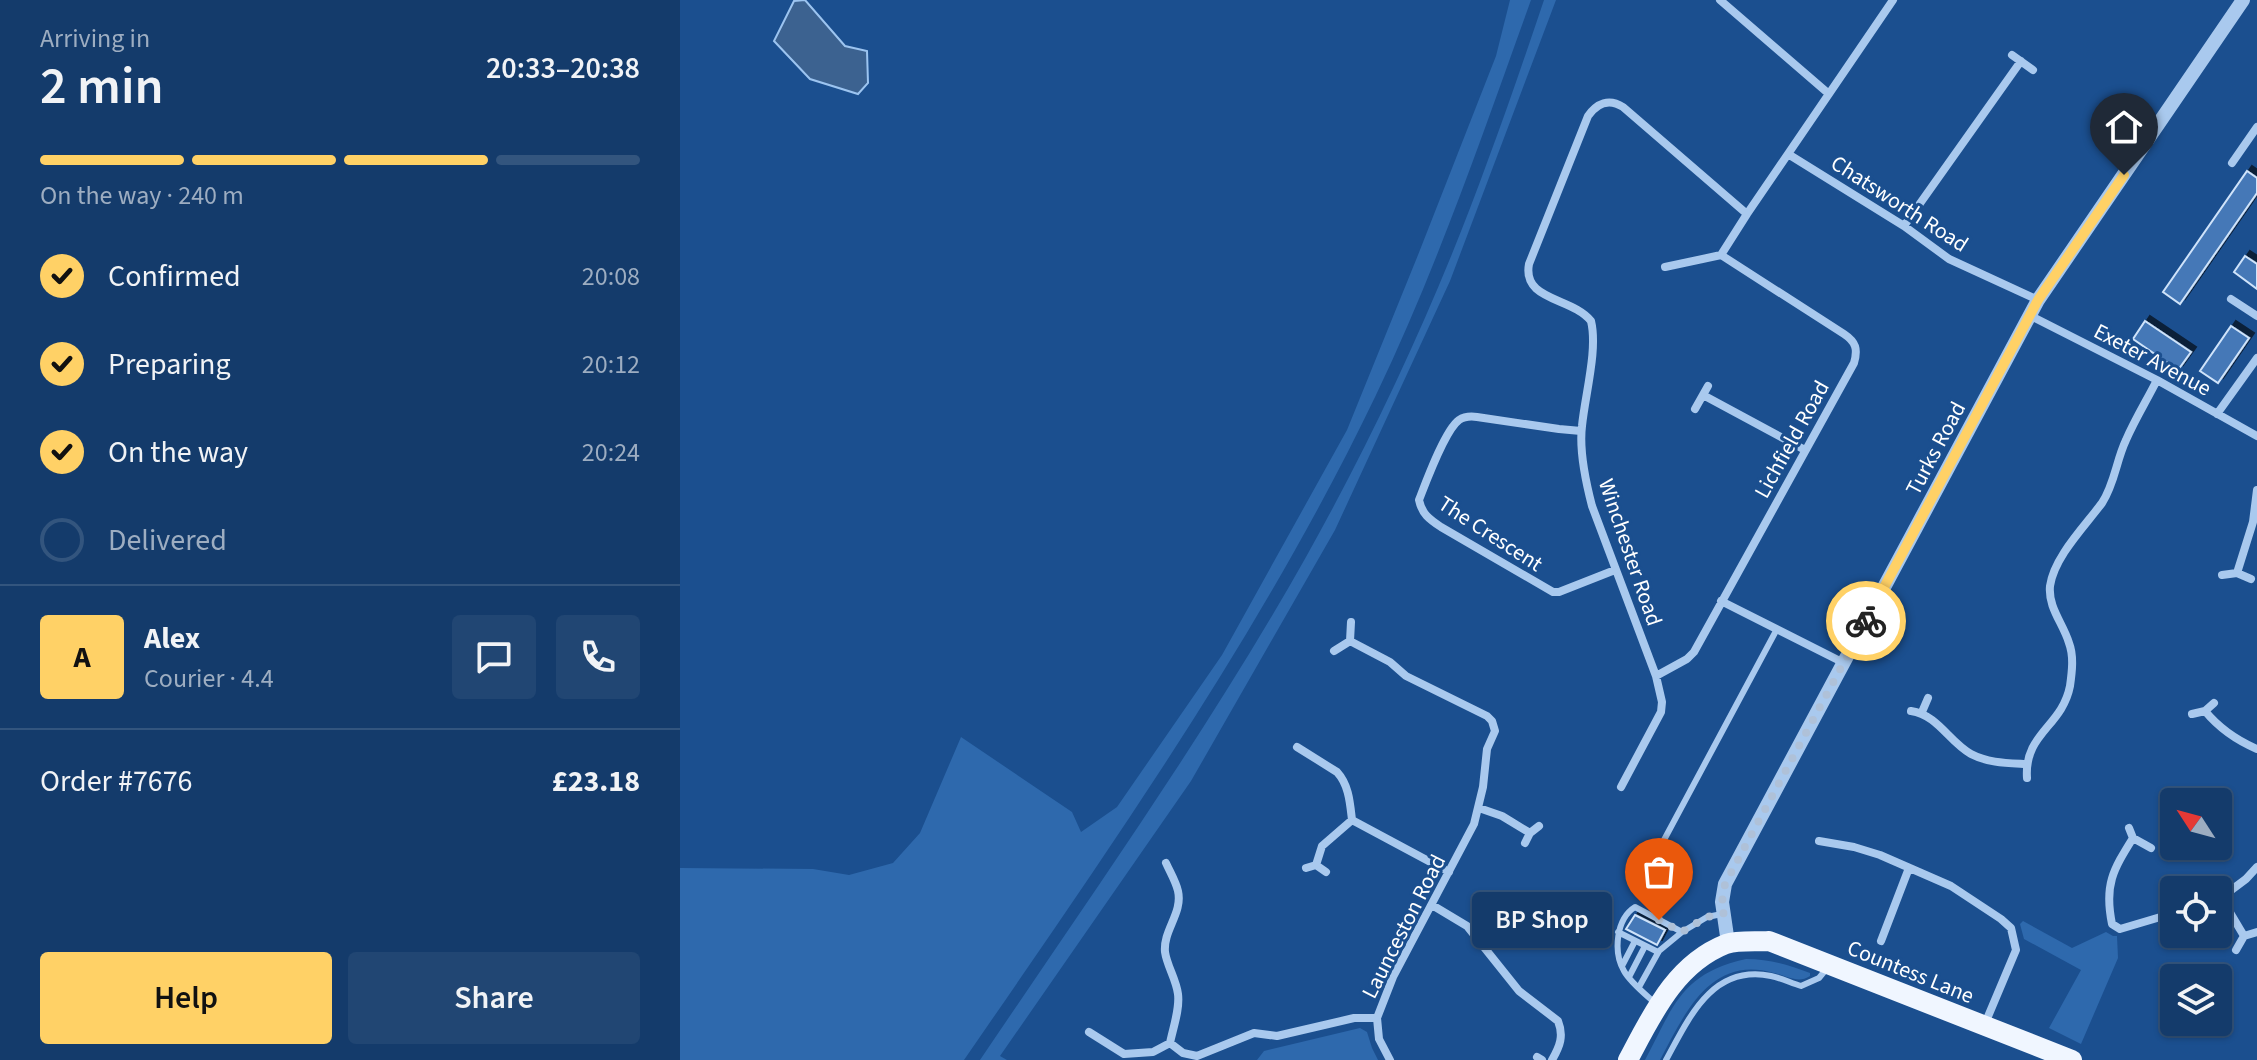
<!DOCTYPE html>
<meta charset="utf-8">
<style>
body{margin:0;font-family:"Source Sans 3",sans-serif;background:#214673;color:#f1f3f6;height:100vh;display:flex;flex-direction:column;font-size:30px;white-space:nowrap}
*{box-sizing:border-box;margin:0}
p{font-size:26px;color:#9dadc1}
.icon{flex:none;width:44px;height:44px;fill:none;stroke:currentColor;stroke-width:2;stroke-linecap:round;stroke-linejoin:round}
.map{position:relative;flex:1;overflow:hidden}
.drawer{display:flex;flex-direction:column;background:#143b6b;width:680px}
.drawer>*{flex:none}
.needle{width:52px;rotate:306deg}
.fabs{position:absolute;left:1480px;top:788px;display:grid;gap:16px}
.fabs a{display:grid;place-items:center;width:72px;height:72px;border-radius:8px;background:#143b6b;box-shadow:0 2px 6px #0004,0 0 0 2px #33557e;font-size:40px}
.pin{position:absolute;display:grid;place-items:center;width:68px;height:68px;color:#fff;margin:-82px -34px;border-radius:50% 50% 50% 0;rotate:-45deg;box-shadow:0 0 8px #0007}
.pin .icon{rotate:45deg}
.courier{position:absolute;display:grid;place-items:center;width:80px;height:80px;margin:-40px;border:6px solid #ffd166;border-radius:50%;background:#fff;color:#222;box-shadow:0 2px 10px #0007}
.bubble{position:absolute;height:56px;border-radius:8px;background:#143b6b;box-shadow:0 2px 6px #0004,0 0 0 2px #33557e;font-size:26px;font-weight:600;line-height:56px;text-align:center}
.overview em{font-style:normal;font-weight:600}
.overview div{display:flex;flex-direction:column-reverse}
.overview{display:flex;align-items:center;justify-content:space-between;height:136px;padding:0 40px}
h1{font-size:52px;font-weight:600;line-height:60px}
.bar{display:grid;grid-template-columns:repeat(4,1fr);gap:12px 8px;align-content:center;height:96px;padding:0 40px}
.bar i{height:10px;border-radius:6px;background:#33557e}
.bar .active{background:#ffd166}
.bar p{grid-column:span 4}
.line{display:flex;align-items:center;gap:20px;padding:0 40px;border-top:2px solid #33557e}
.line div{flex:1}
.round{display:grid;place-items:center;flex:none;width:84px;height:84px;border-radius:8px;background:#214673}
ol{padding:0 40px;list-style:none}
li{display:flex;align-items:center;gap:24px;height:88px}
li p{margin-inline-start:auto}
li .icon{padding:8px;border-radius:50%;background:#ffd166;color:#111;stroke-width:4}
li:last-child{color:#9dadc1}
li i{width:44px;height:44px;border:4px solid #33557e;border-radius:50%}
.primary-button{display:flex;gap:16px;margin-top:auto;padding:16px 40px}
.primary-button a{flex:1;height:92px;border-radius:8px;background:#ffd166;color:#111;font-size:32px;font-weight:600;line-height:92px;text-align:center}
.primary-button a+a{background:#214673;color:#f1f3f6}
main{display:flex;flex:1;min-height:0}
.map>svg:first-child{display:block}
.green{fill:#2e69ad}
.water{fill:#3c6290;stroke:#9cc4f0;stroke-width:2}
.building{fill:#4478b7;stroke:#cfe3fa;stroke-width:2;filter:url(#shadow)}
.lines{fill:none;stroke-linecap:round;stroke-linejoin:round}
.service{stroke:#a9c9ee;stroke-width:6}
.minor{stroke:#a9c9ee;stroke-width:8}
.tertiary{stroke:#a9c9ee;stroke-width:14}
.primary{stroke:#f0f6ff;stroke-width:20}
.done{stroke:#afc1d8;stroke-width:8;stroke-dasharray:0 14.4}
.route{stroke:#ffd166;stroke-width:10}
.labels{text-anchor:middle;stroke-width:6;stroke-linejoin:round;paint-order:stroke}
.street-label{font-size:22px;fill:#fff;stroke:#1b4f8f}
</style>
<main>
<section class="drawer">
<div class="overview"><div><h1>2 min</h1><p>Arriving in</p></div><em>20:33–20:38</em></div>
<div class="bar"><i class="active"></i><i class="active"></i><i class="active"></i><i></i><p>On the way · 240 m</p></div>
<ol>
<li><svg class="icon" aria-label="check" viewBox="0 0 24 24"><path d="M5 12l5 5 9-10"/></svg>Confirmed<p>20:08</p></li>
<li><svg class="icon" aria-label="check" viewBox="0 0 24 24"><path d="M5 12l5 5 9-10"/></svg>Preparing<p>20:12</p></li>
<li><svg class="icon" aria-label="check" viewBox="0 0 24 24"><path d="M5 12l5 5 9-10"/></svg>On the way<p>20:24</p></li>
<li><i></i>Delivered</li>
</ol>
<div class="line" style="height:144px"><b class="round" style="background:#ffd166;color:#111">A</b><div><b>Alex</b><p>Courier · 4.4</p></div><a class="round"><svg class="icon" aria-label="chat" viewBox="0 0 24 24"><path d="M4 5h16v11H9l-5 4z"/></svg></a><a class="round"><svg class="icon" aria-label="phone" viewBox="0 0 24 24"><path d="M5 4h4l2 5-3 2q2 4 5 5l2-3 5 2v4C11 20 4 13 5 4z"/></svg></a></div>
<div class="line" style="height:104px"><div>Order #7676</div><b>£23.18</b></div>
<div class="primary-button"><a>Help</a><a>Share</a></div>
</section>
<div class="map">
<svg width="1577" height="1060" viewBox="0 0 1577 1060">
<defs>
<filter id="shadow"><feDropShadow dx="5" dy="-5" stdDeviation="0" flood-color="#0009"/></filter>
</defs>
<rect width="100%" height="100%" fill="#1b4f8f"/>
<!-- green -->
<path class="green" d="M830 0H851C803 133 757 268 696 395 583 631 432 845 284 1060H0V868L133 869 169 875 213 863 240 833 281 737 392 812 401 832 437 807 542 655 667 430 738 255 816 56Z
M864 0H876L770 281 655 530 511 781 320 1056 327 1060H300C412 894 528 731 626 557 697 430 759 296 808 160 828 107 846 53 864 0Z
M1343 921 1392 948 1426 932 1433 936H1437L1438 958 1401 1044 1369 1028 1401 970 1344 939 1340 924Z
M1066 959C1090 959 1108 965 1130 973V976C1118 984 1107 976 1094 973 1030 954 1004 1015 980 1060H965C994 1006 1000 974 1066 959Z
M680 1028 687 1032 692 1048 698 1060H577L584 1051Z"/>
<!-- water -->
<path class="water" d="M125 0 165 46 187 51 188 83 178 94 130 79 94 41 114 1Z"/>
<!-- building -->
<path class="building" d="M1567 171 1577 178V193L1500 304 1483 292Z
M1565 256 1577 264V289L1554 272Z
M1465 321 1511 352 1498 370 1453 339Z
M1551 326 1569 338 1538 383 1520 371Z
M955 915 985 930 977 945 946 929Z"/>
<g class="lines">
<!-- service -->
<path class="service" d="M962 847 977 853 1097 629
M938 932 978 952
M942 966 955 941
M949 977 965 946
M959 987 979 951 1002 932
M975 1003C965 994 950 982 944 971 933 952 936 919 955 907L1002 932 1027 917 1042 914
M986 1060C1009 1018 1032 964 1091 976 1101 978 1111 983 1121 986L1139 978 1148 967"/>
<!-- minor -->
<path class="minor" d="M1040 0 1149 94
M1332 55 1353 70
M1108 154 1224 226 1269 259 1358 300
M1552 163 1577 127
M1224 226 1341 61
M1041 255 1067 214 1213 0
M985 267 1041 255
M1551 299 1577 316
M1351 316 1477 380 1577 436
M1023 395 1125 450
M1015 409 1028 386
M1537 414 1577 358
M901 431 879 429 797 417C790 416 785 416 779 420 765 430 746 482 739 500 742 514 749 519 761 527L873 592H879L935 570
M1557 573 1573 522 1577 490
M1542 575 1557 573 1571 579
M1041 601 1164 663
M670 641 710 662 726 676 807 716 812 721 815 731 807 749 803 787 794 824 713 977 697 1018 699 1039 710 1060
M654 651 670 641 671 622
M976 676 1007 659 1014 652 1174 363C1178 349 1176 342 1164 334L1041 255
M1231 711C1258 715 1269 742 1291 754 1308 763 1327 763 1346 764
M1525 711C1539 728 1556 740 1577 749
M1242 712 1248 698
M1512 714 1525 711 1534 703
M617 747 657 772C669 785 670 803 672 820L769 872
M1347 778C1344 733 1382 727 1390 686 1392 672 1394 656 1389 643 1383 623 1368 608 1370 586 1374 557 1405 526 1422 503 1435 483 1436 461 1446 440 1455 419 1467 400 1477 380
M941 787 981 712 982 702 976 676 912 506C906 483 899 450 902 426 905 395 918 350 911 321 892 297 842 301 849 264L908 116C917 103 929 98 943 107L1067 214
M799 808 822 816 850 833
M1449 828 1453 838 1471 848
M1453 838C1433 870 1424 885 1432 924L1440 929 1494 913
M1139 841 1174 847 1200 855 1271 886 1321 919 1331 928 1336 950 1304 1026
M845 843 850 833 859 826
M486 863C490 872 496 882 498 891 503 913 483 930 485 952 487 966 496 979 498 994 500 1009 493 1028 490 1043
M636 865 642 846 672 820
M626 868 636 865 646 872
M1542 899 1564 936
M1538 900 1566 879 1577 867
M752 905 787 926 839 991 878 1021C884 1036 880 1046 872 1060
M1201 941 1229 868
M1556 950 1564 936 1577 932
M409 1032 444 1054 473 1052 490 1043 503 1053 517 1056 574 1033 597 1036 674 1018H697
M857 1057 862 1060"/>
<!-- tertiary -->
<path class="tertiary" d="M1048 943 1042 902 1045 884 1358 300 1563 0"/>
<!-- primary -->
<path class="primary" d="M948 1060C972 1015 995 964 1046 944 1058 940 1076 942 1089 941L1392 1060"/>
</g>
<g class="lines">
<!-- done -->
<path class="done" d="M979 920 1002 932 1027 917 1044 913 1042 902 1045 884 1186 621"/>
<!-- route -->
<path class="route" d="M1186 621 1358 300 1444 175"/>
</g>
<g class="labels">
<!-- street labels -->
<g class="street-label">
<text transform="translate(1220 203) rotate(33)" y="8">Chatsworth Road</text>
<text transform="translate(1473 359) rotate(28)" y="8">Exeter Avenue</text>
<text transform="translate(1111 439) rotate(-61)" y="8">Lichfield Road</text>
<text transform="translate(1255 448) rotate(-62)" y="8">Turks Road</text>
<text transform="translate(811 533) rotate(33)" y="8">The Crescent</text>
<text transform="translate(951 552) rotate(71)" y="8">Winchester Road</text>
<text transform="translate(723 926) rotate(-63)" y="8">Launceston Road</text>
<text transform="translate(1231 971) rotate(22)" y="8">Countess Lane</text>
</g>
</g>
</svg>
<div class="fabs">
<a><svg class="needle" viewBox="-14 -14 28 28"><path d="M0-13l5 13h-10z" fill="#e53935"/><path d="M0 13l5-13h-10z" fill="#9dadc1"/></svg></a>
<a><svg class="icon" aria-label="locate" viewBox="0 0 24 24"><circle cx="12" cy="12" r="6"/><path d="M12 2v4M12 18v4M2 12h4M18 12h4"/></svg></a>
<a><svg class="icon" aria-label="layers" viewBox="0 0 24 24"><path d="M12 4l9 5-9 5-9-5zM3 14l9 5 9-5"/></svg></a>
</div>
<div class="pin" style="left:979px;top:920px;background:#ea580c"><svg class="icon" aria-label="bag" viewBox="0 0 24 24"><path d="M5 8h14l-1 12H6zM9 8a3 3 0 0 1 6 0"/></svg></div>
<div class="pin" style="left:1444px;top:175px;background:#1f2937"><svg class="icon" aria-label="home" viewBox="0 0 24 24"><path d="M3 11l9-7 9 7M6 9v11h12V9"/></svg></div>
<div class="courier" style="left:1186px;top:621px"><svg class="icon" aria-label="bike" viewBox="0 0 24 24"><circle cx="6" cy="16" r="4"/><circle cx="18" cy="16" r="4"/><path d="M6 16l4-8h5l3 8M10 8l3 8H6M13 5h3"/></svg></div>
<div class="bubble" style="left:792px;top:892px;width:140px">BP Shop</div>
</div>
</main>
